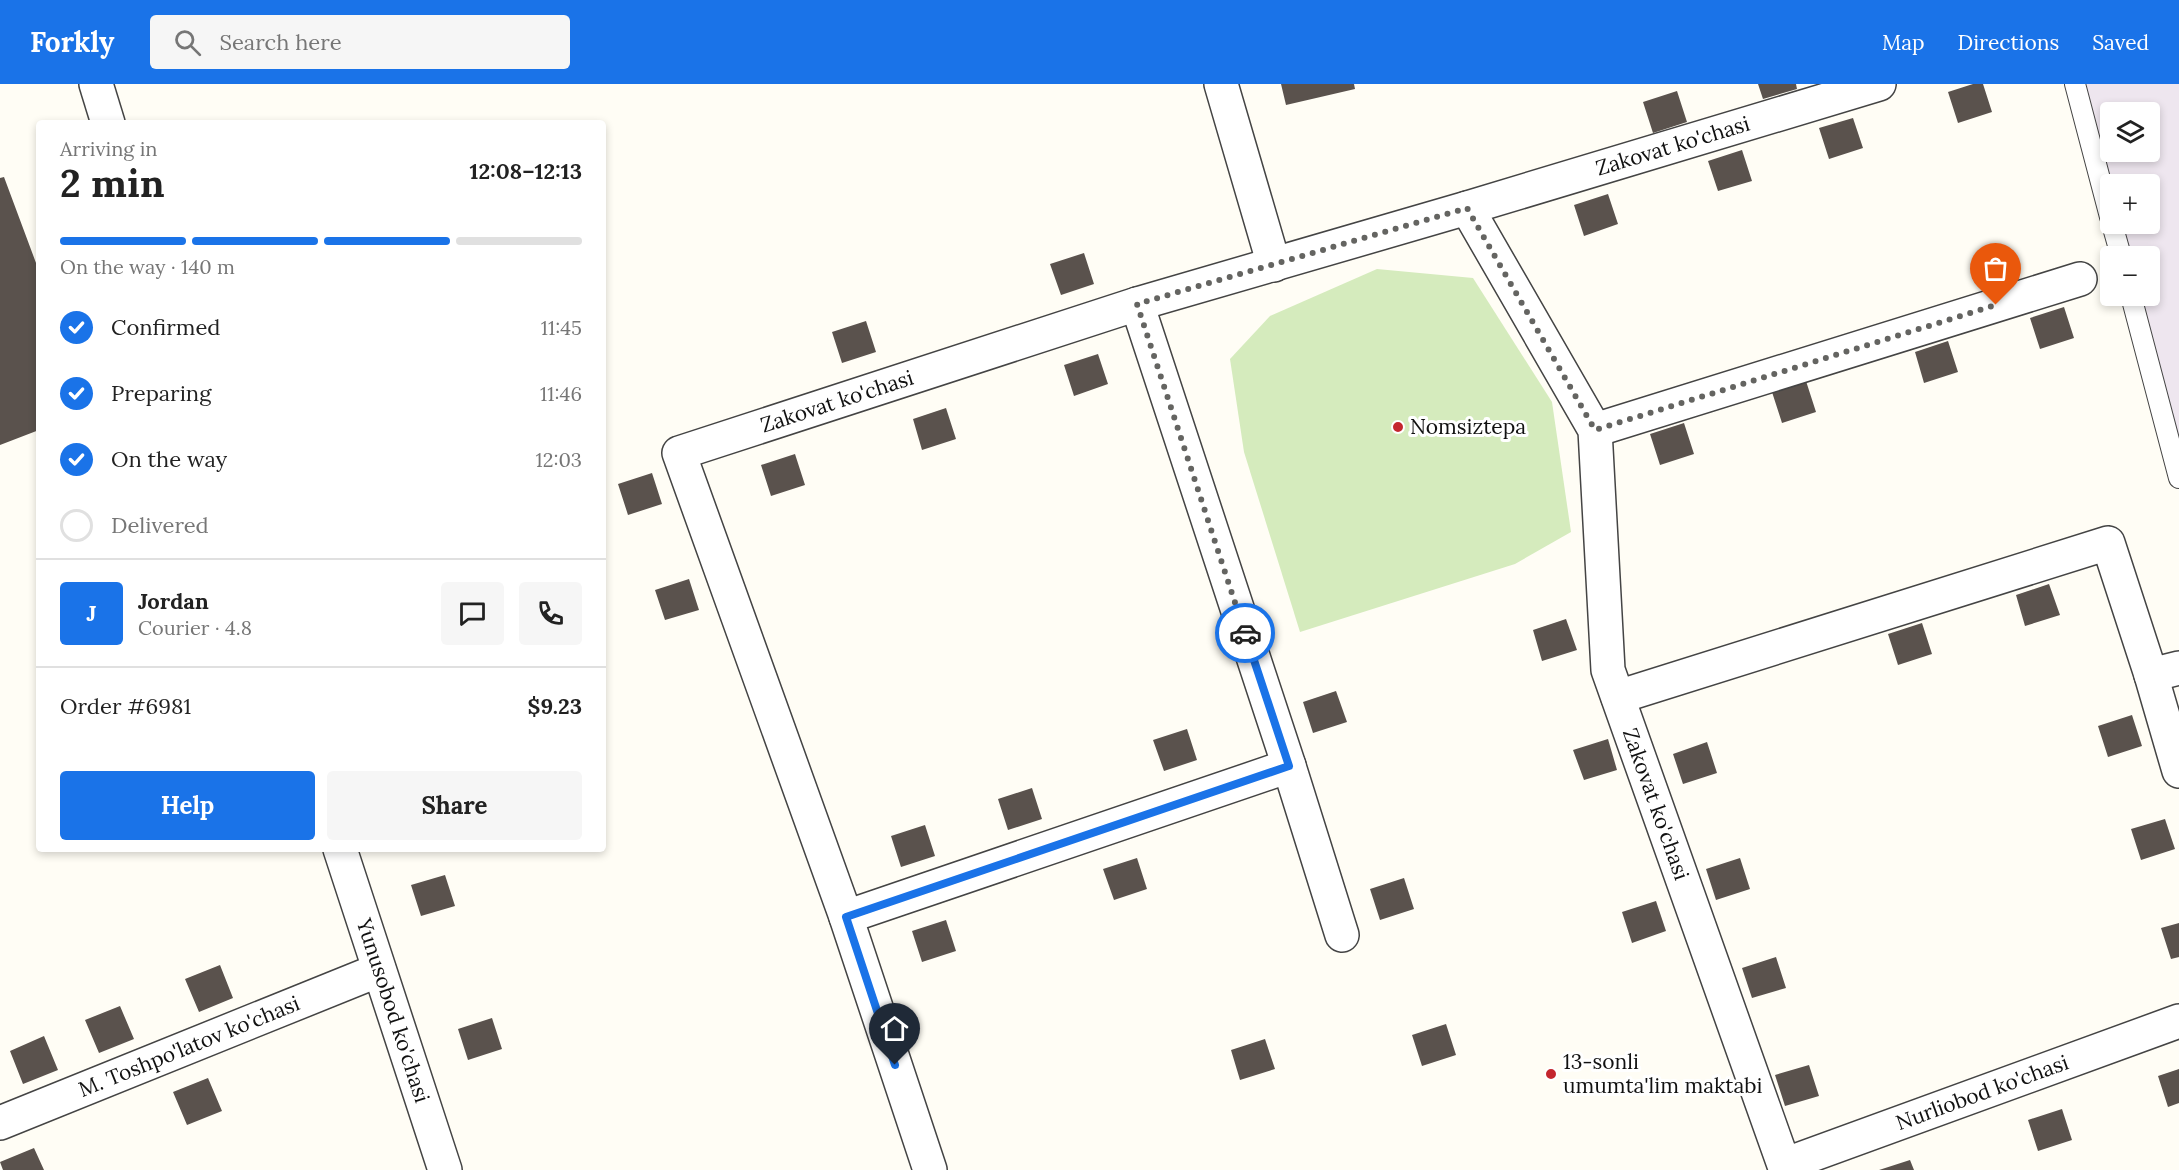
<!DOCTYPE html>
<meta charset="utf-8">
<style>
body{margin:0;font-family:Lora,serif;background:#f6f6f6;color:#222;height:100vh;display:flex;flex-direction:column;font-size:22px;white-space:nowrap}
*{box-sizing:border-box;margin:0}
p{font-size:20px;color:#767676}
.icon{flex:none;width:33px;height:33px;fill:none;stroke:currentColor;stroke-width:2;stroke-linecap:round;stroke-linejoin:round}
.map{position:relative;flex:1;overflow:hidden}
.details{position:absolute;left:36px;top:36px;width:570px;height:732px;display:flex;flex-direction:column;background:#fff;border-radius:6px;box-shadow:0 3px 9px #0003}
.details>*{flex:none}
.fabs{position:absolute;left:2100px;top:18px;display:grid;gap:12px}
.fabs a{display:grid;place-items:center;width:60px;height:60px;border-radius:6px;background:#fff;box-shadow:0 3px 9px #0003;font-size:30px}
.pin{position:absolute;display:grid;place-items:center;width:51px;height:51px;color:#fff;margin:-62px -26px;border-radius:50% 50% 50% 0;rotate:-45deg;box-shadow:0 0 6px #0007}
.pin .icon{rotate:45deg}
.courier{position:absolute;display:grid;place-items:center;width:60px;height:60px;margin:-30px;border:4px solid #1a73e8;border-radius:50%;background:#fff;color:#222;box-shadow:0 2px 8px #0007}
.overview em{font-style:normal;font-weight:700}
.overview div{display:flex;flex-direction:column-reverse}
.overview{display:flex;align-items:center;justify-content:space-between;height:102px;padding:0 24px}
h1{font-size:39px;font-weight:700;line-height:45px}
.bar{display:grid;grid-template-columns:repeat(4,1fr);gap:9px 6px;align-content:center;height:72px;padding:0 24px}
.bar i{height:8px;border-radius:4px;background:#e0e0e0}
.bar .on{background:#1a73e8}
.bar p{grid-column:span 4}
.line{display:flex;align-items:center;gap:15px;padding:0 24px;border-top:2px solid #e0e0e0}
.line div{flex:1}
.round{display:grid;place-items:center;flex:none;width:63px;height:63px;border-radius:6px;background:#f6f6f6}
ol{padding:0 24px;list-style:none}
li{display:flex;align-items:center;gap:18px;height:66px}
li p{margin-inline-start:auto}
li .icon{padding:6px;border-radius:50%;background:#1a73e8;color:#fff;stroke-width:4}
li:last-child{color:#767676}
li i{width:33px;height:33px;border:3px solid #e0e0e0;border-radius:50%}
.button{display:flex;gap:12px;margin-top:auto;padding:12px 24px}
.button a{flex:1;height:69px;border-radius:6px;background:#1a73e8;color:#fff;font-size:24px;font-weight:700;line-height:69px;text-align:center}
.button a+a{background:#f6f6f6;color:#222}
header{display:flex;align-items:center;gap:36px;box-sizing:border-box;height:84px;padding:0 30px;background:#1a73e8;color:#fff}
header strong{font-size:28px}
nav{display:flex;gap:33px;margin-inline-start:auto;font-size:21px}
.search{width:420px;height:54px;background:#f6f6f6;display:flex;align-items:center;gap:15px;box-sizing:border-box;padding:0 21px;border-radius:6px;color:#767676;font-size:22px}
.map>svg:first-child{display:block}
.industrial{fill:#eee6ef;fill-rule:evenodd}
.green{fill:#d5ebbd}
.building{fill:#5a524d}
.lines{fill:none;stroke-linecap:round;stroke-linejoin:round}
.service-casing{stroke:#444;stroke-width:22}
.minor-casing{stroke:#444;stroke-width:36}
.service{stroke:#fff;stroke-width:20}
.minor{stroke:#fff;stroke-width:33}
.done{stroke:#646461;stroke-width:6;stroke-dasharray:0 10.8}
.route{stroke:#1a73e8;stroke-width:8}
.poi-dot{fill:#c4262e;stroke:#fff;stroke-width:2}
.labels{text-anchor:middle;stroke-width:6;stroke-linejoin:round;paint-order:stroke}
.street-label{font-size:21px;fill:#111;stroke:#fff}
.poi-label{font-size:21px;fill:#111;stroke:#fff;text-anchor:start}
</style>
<header>
<strong>Forkly</strong>
<div class="search"><svg class="icon" aria-label="search" viewBox="0 0 24 24"><circle cx="10" cy="10" r="6"/><path d="M15 15l6 6"/></svg>Search here</div>
<nav><a>Map</a><a>Directions</a><a>Saved</a></nav>
</header>
<div class="map">
<svg width="2179" height="1086" viewBox="0 0 2179 1086">
<rect width="100%" height="100%" fill="#fffdf5"/>
<!-- industrial -->
<path class="industrial" d="M2086 0H2179V353L2142 212H2150V172H2131L2123 140H2150V100H2112ZM2110 28H2150V68H2110Z"/>
<!-- green -->
<path class="green" d="M1377 185 1473 194 1552 318 1571 448 1515 480 1300 548 1244 368 1230 275 1270 232Z"/>
<!-- building -->
<path class="building" d="M1281 0H1354L1355 5 1286 21Z
M1758 0H1796L1797 5 1763 15Z
M1973 0H1983L1992 28 1958 39 1948 8Z
M1677 7 1687 38 1653 49 1643 18Z
M1853 34 1863 64 1829 75 1819 44Z
M1742 66 1752 97 1718 107 1708 77Z
M4 93 39 187V346L0 361V94Z
M1608 110 1618 140 1584 152 1574 121Z
M1084 169 1094 200 1061 211 1050 180Z
M2064 223 2074 254 2040 265 2030 234Z
M866 237 876 268 842 279 832 248Z
M1948 257 1958 288 1924 299 1915 268Z
M1098 270 1108 300 1074 312 1064 281Z
M1806 297 1816 328 1782 339 1772 308Z
M946 324 956 355 922 366 913 335Z
M1684 339 1694 370 1660 381 1650 350Z
M795 370 805 401 771 412 761 381Z
M652 389 662 420 628 431 618 400Z
M689 495 699 526 665 536 655 506Z
M2049 500 2060 531 2025 542 2016 511Z
M1566 535 1577 566 1542 577 1533 546Z
M1922 539 1932 570 1898 581 1888 550Z
M1336 607 1347 638 1313 649 1303 618Z
M2132 631 2142 662 2108 673 2098 642Z
M1187 645 1197 676 1164 687 1153 656Z
M1608 655 1617 686 1584 696 1573 666Z
M1707 658 1717 689 1683 700 1673 670Z
M1032 704 1042 735 1008 746 998 715Z
M2165 735 2175 765 2141 776 2131 745Z
M925 741 935 772 901 783 891 752Z
M1137 774 1147 805 1114 816 1103 785Z
M1740 774 1750 805 1716 816 1706 785Z
M445 791 455 822 421 832 411 801Z
M1404 794 1414 825 1380 836 1370 805Z
M1656 817 1666 847 1632 859 1622 828Z
M946 836 956 867 922 878 912 847Z
M2179 839V873L2171 875 2161 844Z
M1776 873 1786 904 1752 914 1742 884Z
M220 881 233 914 199 928 185 895Z
M120 922 134 955 99 969 85 936Z
M492 934 502 965 468 976 458 945Z
M1446 940 1456 971 1422 982 1412 951Z
M44 952 58 986 23 1000 10 967Z
M1265 955 1275 985 1240 996 1231 966Z
M1809 981 1819 1012 1785 1022 1775 991Z
M2179 985V1019L2168 1023 2158 992Z
M208 994 222 1027 187 1041 173 1008Z
M2062 1025 2072 1056 2038 1067 2028 1036Z
M34 1064 44 1086H3L0 1078Z
M1910 1076 1914 1086H1879Z"/>
<g class="lines">
<defs>
<path id="service" d="M2075 0 2110 133
M2112 140 2121 172
M2131 212 2179 394"/>
<g id="minor">
<path d="M96 0 108 39"/>
<path d="M1221 0 1274 181"/>
<path id="s1" d="M1467 124 1595 346 1608 586 1784 1081 2179 937"/>
<path d="M1137 220 1289 682 1342 851"/>
<path d="M1595 346 2080 195"/>
<path d="M2151 591 2179 584"/>
<path d="M1618 613 2108 459 2151 591 2179 687"/>
<path id="s2" d="M340 765 445 1086"/>
<path d="M846 833 1289 682"/>
<path id="s3" d="M0 1039 379 886"/>
<path id="s4" d="M930 1086 846 833 679 369 1137 220 1467 124 1879 0"/>
</g>
</defs>
<!-- service casing -->
<use href="#service" class="service-casing"/>
<!-- minor casing -->
<use href="#minor" class="minor-casing"/>
<!-- service -->
<use href="#service" class="service"/>
<!-- minor -->
<use href="#minor" class="minor"/>
</g>
<g class="lines">
<!-- done -->
<path class="done" d="M1245 549 1137 220 1467 124 1595 346 1996 221"/>
<!-- route -->
<path class="route" d="M895 981 846 833 1289 682 1245 549"/>
</g>
<!-- markers -->
<g class="poi-dot">
<circle cx="1398" cy="343" r="6"/>
<circle cx="1551" cy="990" r="6"/>
</g>
<g class="labels">
<!-- street labels -->
<g class="street-label">
<text dy="7" stroke="none"><textPath href="#s4" startOffset="1800">Zakovat ko'chasi</textPath></text>
<text dy="7" stroke="none"><textPath href="#s4" startOffset="926">Zakovat ko'chasi</textPath></text>
<text dy="7" stroke="none"><textPath href="#s1" startOffset="639">Zakovat ko'chasi</textPath></text>
<text dy="7" stroke="none"><textPath href="#s2" startOffset="170">Yunusobod ko'chasi</textPath></text>
<text dy="7" stroke="none"><textPath href="#s3" startOffset="204">M. Toshpo'latov ko'chasi</textPath></text>
<text dy="7" stroke="none"><textPath href="#s1" startOffset="1233">Nurliobod ko'chasi</textPath></text>
</g>
<!-- poi labels -->
<g class="poi-label">
<text x="1410" y="350">Nomsiztepa</text>
<text x="1563" y="985">13-sonli<tspan x="1563" dy="24">umumta'lim maktabi</tspan></text>
</g>
</g>
</svg>
<div class="fabs">
<a><svg class="icon" aria-label="layers" viewBox="0 0 24 24"><path d="M12 4l9 5-9 5-9-5zM3 14l9 5 9-5"/></svg></a>
<a>+</a>
<a>−</a>
</div>
<div class="pin" style="left:1996px;top:221px;background:#ea580c"><svg class="icon" aria-label="bag" viewBox="0 0 24 24"><path d="M5 8h14l-1 12H6zM9 8a3 3 0 0 1 6 0"/></svg></div>
<div class="pin" style="left:895px;top:981px;background:#1f2937"><svg class="icon" aria-label="home" viewBox="0 0 24 24"><path d="M3 11l9-7 9 7M6 9v11h12V9"/></svg></div>
<div class="courier" style="left:1245px;top:549px"><svg class="icon" aria-label="car" viewBox="0 0 24 24"><path d="M5 17H2v-5l4-1 3-4h7l3 4 3 1v5h-3M9 17h6M6 11h13"/><circle cx="7" cy="17" r="2"/><circle cx="17" cy="17" r="2"/></svg></div>
<section class="details">
<div class="overview"><div><h1>2 min</h1><p>Arriving in</p></div><em>12:08–12:13</em></div>
<div class="bar"><i class="on"></i><i class="on"></i><i class="on"></i><i></i><p>On the way · 140 m</p></div>
<ol>
<li><svg class="icon" aria-label="check" viewBox="0 0 24 24"><path d="M5 12l5 5 9-10"/></svg>Confirmed<p>11:45</p></li>
<li><svg class="icon" aria-label="check" viewBox="0 0 24 24"><path d="M5 12l5 5 9-10"/></svg>Preparing<p>11:46</p></li>
<li><svg class="icon" aria-label="check" viewBox="0 0 24 24"><path d="M5 12l5 5 9-10"/></svg>On the way<p>12:03</p></li>
<li><i></i>Delivered</li>
</ol>
<div class="line" style="height:108px"><b class="round" style="background:#1a73e8;color:#fff">J</b><div><b>Jordan</b><p>Courier · 4.8</p></div><a class="round"><svg class="icon" aria-label="chat" viewBox="0 0 24 24"><path d="M4 5h16v11H9l-5 4z"/></svg></a><a class="round"><svg class="icon" aria-label="phone" viewBox="0 0 24 24"><path d="M5 4h4l2 5-3 2q2 4 5 5l2-3 5 2v4C11 20 4 13 5 4z"/></svg></a></div>
<div class="line" style="height:78px"><div>Order #6981</div><b>$9.23</b></div>
<div class="button"><a>Help</a><a>Share</a></div>
</section>
</div>
